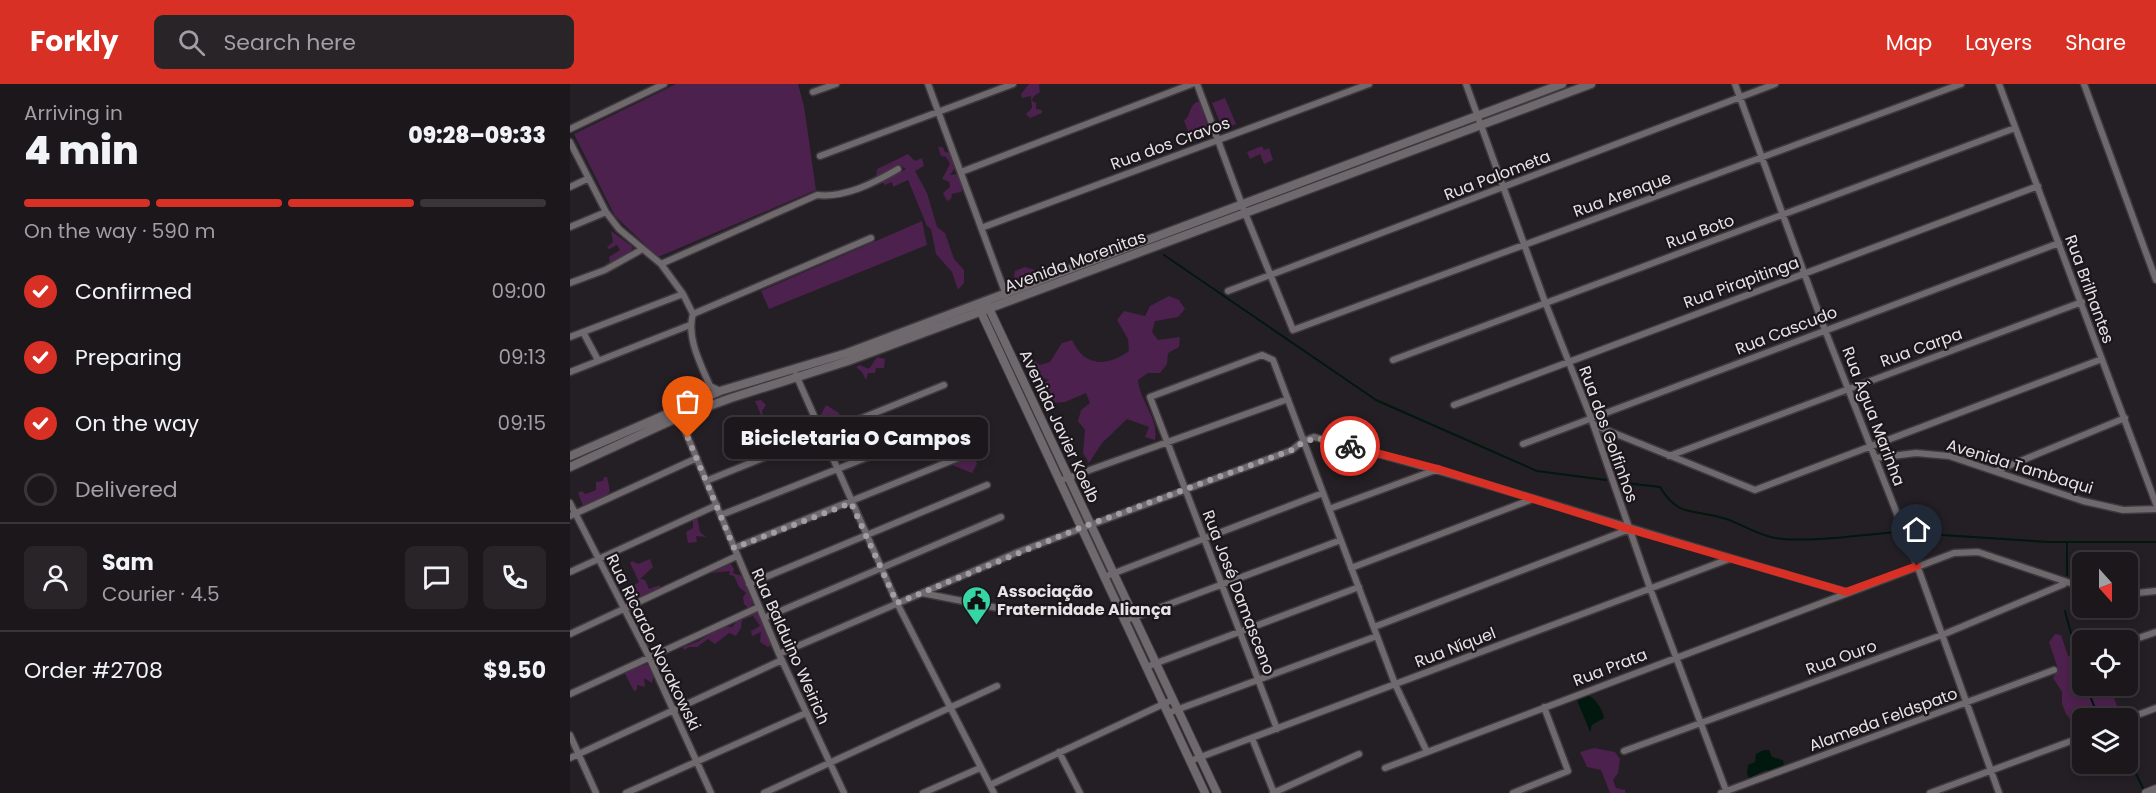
<!DOCTYPE html>
<meta charset="utf-8">
<style>
body{margin:0;font-family:Poppins,sans-serif;background:#282428;color:#f1f3f6;height:100vh;display:flex;flex-direction:column;font-size:22px;white-space:nowrap}
*{box-sizing:border-box;margin:0}
p{font-size:20px;color:#a09fa3}
.icon{flex:none;width:33px;height:33px;fill:none;stroke:currentColor;stroke-width:2;stroke-linecap:round;stroke-linejoin:round}
.map{position:relative;flex:1;overflow:hidden}
.sheet{display:flex;flex-direction:column;background:#1b171b;width:570px}
.sheet>*{flex:none}
.needle{width:39px;rotate:159deg}
.controls{position:absolute;left:1502px;top:468px;display:grid;gap:12px}
.controls a{display:grid;place-items:center;width:66px;height:66px;border-radius:9px;background:#1b171b;box-shadow:0 3px 9px #0003,0 0 0 2px #39363a;font-size:30px}
.pin{position:absolute;display:grid;place-items:center;width:51px;height:51px;color:#fff;margin:-62px -26px;border-radius:50% 50% 50% 0;rotate:-45deg;box-shadow:0 0 6px #0007}
.pin .icon{rotate:45deg}
.courier{position:absolute;display:grid;place-items:center;width:60px;height:60px;margin:-30px;border:4px solid #d93025;border-radius:50%;background:#fff;color:#222;box-shadow:0 2px 8px #0007}
.bubble{position:absolute;height:42px;border-radius:9px;background:#1b171b;box-shadow:0 3px 9px #0003,0 0 0 2px #39363a;font-size:20px;font-weight:800;line-height:42px;text-align:center}
.overview em{font-style:normal;font-weight:800}
.overview div{display:flex;flex-direction:column-reverse}
.overview{display:flex;align-items:center;justify-content:space-between;height:102px;padding:0 24px}
h1{font-size:39px;font-weight:800;line-height:45px}
.bar{display:grid;grid-template-columns:repeat(4,1fr);gap:9px 6px;align-content:center;height:72px;padding:0 24px}
.bar i{height:8px;border-radius:4px;background:#39363a}
.bar .on{background:#d93025}
.bar p{grid-column:span 4}
.line{display:flex;align-items:center;gap:15px;padding:0 24px;border-top:2px solid #39363a}
.line div{flex:1}
.round{display:grid;place-items:center;flex:none;width:63px;height:63px;border-radius:9px;background:#282428}
ol{padding:0 24px;list-style:none}
li{display:flex;align-items:center;gap:18px;height:66px}
li p{margin-inline-start:auto}
li .icon{padding:6px;border-radius:50%;background:#d93025;color:#fff;stroke-width:4}
li:last-child{color:#a09fa3}
li i{width:33px;height:33px;border:3px solid #39363a;border-radius:50%}
header{display:flex;align-items:center;gap:36px;box-sizing:border-box;height:84px;padding:0 30px;background:#d93025;color:#fff}
header strong{font-size:28px}
nav{display:flex;gap:33px;margin-inline-start:auto;font-size:21px}
.search{width:420px;height:54px;background:#282428;display:flex;align-items:center;gap:15px;box-sizing:border-box;padding:0 21px;border-radius:9px;color:#a09fa3;font-size:22px}
main{display:flex;flex:1;min-height:0}
.map>svg:first-child{display:block}
.green{fill:#4c214d}
.water{fill:#00180e}
.lines{fill:none;stroke-linecap:round;stroke-linejoin:round}
.stream{stroke:#00180e;stroke-width:2}
.minor-casing{stroke:#3d393d;stroke-width:9}
.tertiary-casing{stroke:#3d393d;stroke-width:10}
.secondary-casing{stroke:#3d393d;stroke-width:11}
.minor{stroke:#6f696e;stroke-width:6}
.tertiary{stroke:#6f696e;stroke-width:8}
.secondary{stroke:#6f696e;stroke-width:8}
.done{stroke:#a29ea2;stroke-width:6;stroke-dasharray:0 10.8}
.route{stroke:#d93025;stroke-width:8}
.labels{text-anchor:middle;stroke-width:4.5;stroke-linejoin:round;paint-order:stroke}
.street-label{font-size:16px;fill:#e6e2e6;stroke:#1a161a}
.poi-label{font-size:16px;font-weight:bold;fill:#e6e2e6;stroke:#1a161a;text-anchor:start}
</style>
<header>
<strong>Forkly</strong>
<div class="search"><svg class="icon" aria-label="search" viewBox="0 0 24 24"><circle cx="10" cy="10" r="6"/><path d="M15 15l6 6"/></svg>Search here</div>
<nav><a>Map</a><a>Layers</a><a>Share</a></nav>
</header>
<main>
<section class="sheet">
<div class="overview"><div><h1>4 min</h1><p>Arriving in</p></div><em>09:28–09:33</em></div>
<div class="bar"><i class="on"></i><i class="on"></i><i class="on"></i><i></i><p>On the way · 590 m</p></div>
<ol>
<li><svg class="icon" aria-label="check" viewBox="0 0 24 24"><path d="M5 12l5 5 9-10"/></svg>Confirmed<p>09:00</p></li>
<li><svg class="icon" aria-label="check" viewBox="0 0 24 24"><path d="M5 12l5 5 9-10"/></svg>Preparing<p>09:13</p></li>
<li><svg class="icon" aria-label="check" viewBox="0 0 24 24"><path d="M5 12l5 5 9-10"/></svg>On the way<p>09:15</p></li>
<li><i></i>Delivered</li>
</ol>
<div class="line" style="height:108px"><a class="round"><svg class="icon" aria-label="person" viewBox="0 0 24 24"><circle cx="12" cy="8" r="4"/><path d="M4 21q1-7 8-7t8 7"/></svg></a><div><b>Sam</b><p>Courier · 4.5</p></div><a class="round"><svg class="icon" aria-label="chat" viewBox="0 0 24 24"><path d="M4 5h16v11H9l-5 4z"/></svg></a><a class="round"><svg class="icon" aria-label="phone" viewBox="0 0 24 24"><path d="M5 4h4l2 5-3 2q2 4 5 5l2-3 5 2v4C11 20 4 13 5 4z"/></svg></a></div>
<div class="line" style="height:78px"><div>Order #2708</div><b>$9.50</b></div>
</section>
<div class="map">
<svg width="1586" height="709" viewBox="0 0 1586 709">
<rect width="100%" height="100%" fill="#241f24"/>
<!-- green -->
<path class="green" d="M106 0H228L234 22 246 106 88 173 45 132 4 50Z
M459 0H469L470 8 463 13 462 17 466 19V25L472 26V29L460 34 456 30 462 24 461 12 452 14 451 10Z
M655 14 666 40 653 46 642 19Z
M627 18H630L639 48 622 57 614 37C621 32 619 21 627 18Z
M692 62 694 66 699 64 703 76 694 80 690 70 680 75 677 68Z
M368 63H373L375 68 382 69 385 84 380 91 387 90 394 101 391 108 382 110 381 115 377 117 373 109 380 103 379 98 372 95 380 80 376 73 371 72Z
M338 70 345 77 352 74 354 82 345 87 357 109 367 143 375 149 384 175 394 186V199L388 206 382 188 366 170 361 145 357 142 338 96 323 103 322 98 315 101 312 98 336 85 330 81 306 94 307 85Z
M352 137 357 161 199 225 191 207Z
M41 147 63 163 58 171 40 181 39 173 50 166 47 161 39 165 37 163 43 158Z
M455 183 465 186 466 191 446 201 443 198 445 187Z
M599 212 609 216 615 225 608 233 585 237 582 248 588 256 610 253 609 263 598 269 597 280 590 289H578L568 296C570 318 589 334 585 356L575 353 579 343 557 335 532 359 519 379 513 369 515 346 508 337 511 326 520 319 516 309 495 318 482 319 470 301 479 296 468 293 459 285 461 274 470 281 480 278 492 259 502 256C514 283 537 283 559 267L558 255 547 236 554 227 575 232 580 222Z
M307 273 315 275 314 284H306L305 289H298L296 296 292 288 286 283 290 281 299 285Z
M191 316 196 321 192 327 194 335 190 338 193 341H201L198 344H203L189 349 186 347 183 338 191 331 185 317Z
M256 321 269 329 270 341 264 340 263 344 258 345V339L250 332Z
M400 371 405 373 407 380 402 389 382 381 387 376Z
M34 393H37L40 407 37 411 13 422 8 409 11 407 16 410 26 406V398L33 397Z
M127 433 130 448 136 453 126 452 127 458 118 459 116 448 123 444V434Z
M80 475 83 483 70 495 75 496 79 505 90 501V507L69 514 66 512 62 502 69 498 60 479 62 477 68 480Z
M160 479 164 485 163 489 172 492 185 517 179 525 174 520 173 513 176 509 169 503 164 492 159 491 160 487 141 489Z
M187 528 205 559 198 563 190 558 191 548 182 552 181 547 190 542 183 532 172 536 171 544 166 552 159 549 145 560 138 555 127 563H119L114 566 113 563 127 558 153 542 162 543 171 533Z
M1485 550 1491 551 1498 572 1512 570V602H1535L1542 608 1551 634H1512L1511 649 1496 630 1492 620V608L1483 594 1488 585 1479 558Z
M77 580 84 591 82 599 74 594 75 603 67 601V606L64 607 54 588Z
M1024 664 1045 668 1050 675 1048 689 1043 696 1046 704 1055 706V709H1040L1031 686 1017 683 1010 668Z"/>
<!-- water -->
<path class="water" d="M1016 610C1024 613 1033 625 1034 634L1022 641 1020 648 1007 616Z
M1194 666H1199L1202 673 1213 676 1214 681 1202 689 1196 686 1179 694 1177 689 1178 681 1185 678 1186 670Z"/>
<g class="lines">
<!-- stream -->
<path class="stream" d="M594 171 806 316 967 387 1036 396
M1047 398 1090 403C1108 433 1122 425 1153 434 1170 439 1187 451 1205 454 1238 459 1291 451 1326 448
M1341 449 1479 458H1586
M1497 491V458
M1495 527 1512 590
M1516 602 1529 634
M1557 672 1574 706"/>
<defs>
<path id="minor" d="M358 0 436 211
M627 0 675 129 723 246 1391 0
M896 0 975 218 1021 334 1080 504 1157 709
M1165 0 1255 246 1347 481 1429 709
M1429 0 1586 420
M1514 0 1586 196
M243 8 266 0
M0 45 94 0
M0 58 36 128 49 145 91 180 113 210 123 230C116 253 131 281 140 302L150 307
M250 72 443 0
M391 88 622 0
M0 103 17 95
M0 143 36 128
M411 144 799 0
M91 180 247 111C275 114 304 99 328 85
M0 199 35 186 71 166
M658 207 1205 0
M123 230 301 154
M13 248 28 276
M0 253 113 210
M823 276 1445 44
M0 288 120 241
M226 291 327 519 424 709
M884 321 1468 102
M108 330 209 570 274 709
M1024 341 1185 406 1532 275
M953 360 1489 159
M1099 372 1512 218
M1306 374 1346 369 1379 372 1513 417 1553 426 1586 425
M1426 387 1555 334
M136 397 374 301
M489 397 718 315
M0 419 79 573 141 709
M759 425 868 385
M151 431 389 337
M0 432 127 374
M164 464 403 368
M781 484 960 416
M0 488 147 421
M534 493 753 409
M179 500 417 401
M352 509 428 524
M1557 510 1586 507
M194 534 431 433
M554 537 771 456
M804 543 1060 445
M0 550 167 472
M1557 558 1586 548
M209 570 448 468 722 366 733 357 744 353C923 399 1098 457 1276 508
M576 583 789 503
M0 610 189 523
M598 629 807 552
M1570 630 1586 624
M707 645 580 313 692 271 703 276 825 600 857 668
M0 651 26 709
M682 654 704 709
M1054 667 1372 551 1494 500
M489 668 510 709
M0 674 212 576
M620 677 1159 475
M815 684 1384 469 1408 468 1512 503
M420 701 602 616
M56 709 236 629
M194 709 427 602
M353 709 410 684
M703 709 789 670
M943 709 998 687 974 623
M1151 709 1484 586
M1360 709 1512 653"/>
<path id="tertiary" d="M417 220 647 709
M409 224 635 709
M1576 709 1586 705"/>
<path id="secondary" d="M0 372 150 307 277 269 992 0
M0 383 109 333 161 314 278 277 1021 0"/>
</defs>
<!-- minor casing -->
<use href="#minor" class="minor-casing"/>
<!-- tertiary casing -->
<use href="#tertiary" class="tertiary-casing"/>
<!-- secondary casing -->
<use href="#secondary" class="secondary-casing"/>
<!-- minor -->
<use href="#minor" class="minor"/>
<!-- tertiary -->
<use href="#tertiary" class="tertiary"/>
<!-- secondary -->
<use href="#secondary" class="secondary"/>
</g>
<g class="lines">
<!-- done -->
<path class="done" d="M118 354 164 464 281 419 327 519 510 444 722 366C745 348 754 356 780 362"/>
<!-- route -->
<path class="route" d="M780 362 868 385 1059 445 1276 508 1347 482"/>
</g>
<!-- icons -->
<defs>
<symbol id="civic-pin" viewBox="-11 -11 22 30"><path d="M0 17L-7.5 6A9.5 9.5 0 1 1 7.5 6Z" fill="#37d4a6" stroke="#1a161a"/><path d="M-.6-6.5H3V-4.5H.6V-3L4-1V1h2V6H-6V1h2V-1L-.6-3ZM-1.2 2.5V6h2.4V2.5Z" fill="#111"/></symbol>
</defs>
<g fill-rule="evenodd">
<use href="#civic-pin" x="390" y="500" width="33" height="45"/>
</g>
<g class="labels">
<!-- street labels -->
<g class="street-label">
<text transform="translate(600 59) rotate(-20)" y="6">Rua dos Cravos</text>
<text transform="translate(927 91) rotate(-21)" y="6">Rua Palometa</text>
<text transform="translate(1052 110) rotate(-20)" y="6">Rua Arenque</text>
<text transform="translate(1130 147) rotate(-20)" y="6">Rua Boto</text>
<text transform="translate(505 177) rotate(-20)" y="6">Avenida Morenitas</text>
<text transform="translate(1171 198) rotate(-20)" y="6">Rua Pirapitinga</text>
<text transform="translate(1520 205) rotate(70)" y="6">Rua Brilhantes</text>
<text transform="translate(1216 246) rotate(-21)" y="6">Rua Cascudo</text>
<text transform="translate(1351 263) rotate(-20)" y="6">Rua Carpa</text>
<text transform="translate(1304 332) rotate(69)" y="6">Rua Água Marinha</text>
<text transform="translate(490 342) rotate(65)" y="6">Avenida Javier Koelb</text>
<text transform="translate(1039 350) rotate(70)" y="6">Rua dos Golfinhos</text>
<text transform="translate(1450 382) rotate(17)" y="6">Avenida Tambaqui</text>
<text transform="translate(669 508) rotate(69)" y="6">Rua José Damasceno</text>
<text transform="translate(84 558) rotate(64)" y="6">Rua Ricardo Novakowski</text>
<text transform="translate(221 562) rotate(66)" y="6">Rua Balduino Weirich</text>
<text transform="translate(885 563) rotate(-21)" y="6">Rua Níquel</text>
<text transform="translate(1271 573) rotate(-20)" y="6">Rua Ouro</text>
<text transform="translate(1040 583) rotate(-21)" y="6">Rua Prata</text>
<text transform="translate(1313 635) rotate(-20)" y="6">Alameda Feldspato</text>
</g>
<!-- poi labels -->
<g class="poi-label">
<text x="427" y="513">Associação<tspan x="427" dy="18">Fraternidade Aliança</tspan></text>
</g>
</g>
</svg>
<div class="controls">
<a><svg class="needle" viewBox="-14 -14 28 28"><path d="M0-13l5 13h-10z" fill="#e53935"/><path d="M0 13l5-13h-10z" fill="#a09fa3"/></svg></a>
<a><svg class="icon" aria-label="locate" viewBox="0 0 24 24"><circle cx="12" cy="12" r="6"/><path d="M12 2v4M12 18v4M2 12h4M18 12h4"/></svg></a>
<a><svg class="icon" aria-label="layers" viewBox="0 0 24 24"><path d="M12 4l9 5-9 5-9-5zM3 14l9 5 9-5"/></svg></a>
</div>
<div class="pin" style="left:118px;top:354px;background:#ea580c"><svg class="icon" aria-label="bag" viewBox="0 0 24 24"><path d="M5 8h14l-1 12H6zM9 8a3 3 0 0 1 6 0"/></svg></div>
<div class="pin" style="left:1347px;top:482px;background:#1f2937"><svg class="icon" aria-label="home" viewBox="0 0 24 24"><path d="M3 11l9-7 9 7M6 9v11h12V9"/></svg></div>
<div class="courier" style="left:780px;top:362px"><svg class="icon" aria-label="bike" viewBox="0 0 24 24"><circle cx="6" cy="16" r="4"/><circle cx="18" cy="16" r="4"/><path d="M6 16l4-8h5l3 8M10 8l3 8H6M13 5h3"/></svg></div>
<div class="bubble" style="left:154px;top:333px;width:264px">Bicicletaria O Campos</div>
</div>
</main>
